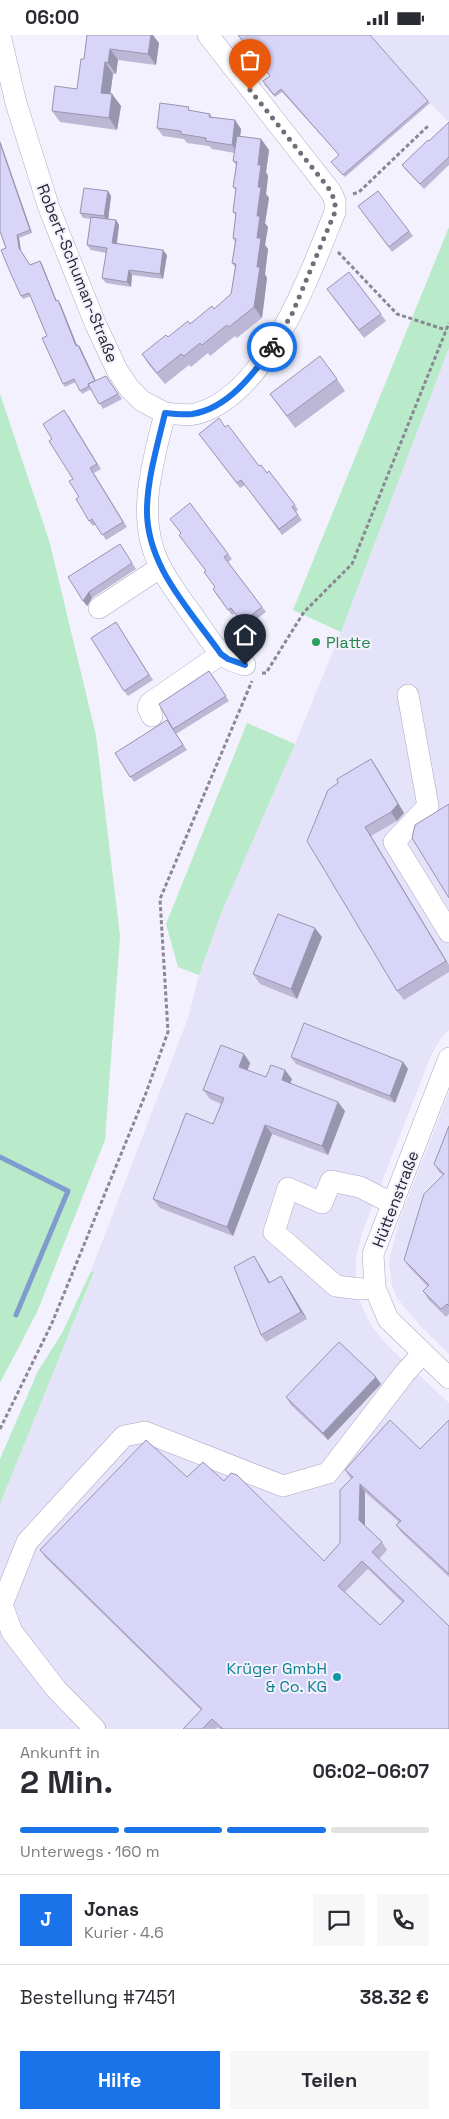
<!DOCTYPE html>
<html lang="de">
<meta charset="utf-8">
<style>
body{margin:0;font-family:"Space Grotesk",sans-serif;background:#f7f7f7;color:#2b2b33;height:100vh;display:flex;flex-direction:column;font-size:19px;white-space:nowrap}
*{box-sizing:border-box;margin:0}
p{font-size:16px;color:#7c7c81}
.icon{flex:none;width:28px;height:28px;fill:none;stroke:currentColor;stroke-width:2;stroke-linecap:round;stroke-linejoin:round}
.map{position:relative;height:1694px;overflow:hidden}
.panel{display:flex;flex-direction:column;background:#fff;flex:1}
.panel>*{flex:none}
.pin{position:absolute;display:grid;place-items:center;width:42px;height:42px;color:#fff;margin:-51px -21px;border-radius:50% 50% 50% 0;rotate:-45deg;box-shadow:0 0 5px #0007}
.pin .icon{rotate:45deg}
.courier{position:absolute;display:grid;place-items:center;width:50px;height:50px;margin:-25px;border:4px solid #1a73e8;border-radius:50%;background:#fff;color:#222;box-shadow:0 1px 6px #0007}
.overview em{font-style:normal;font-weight:700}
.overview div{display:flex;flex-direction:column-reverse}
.overview{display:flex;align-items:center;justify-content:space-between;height:85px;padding:0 20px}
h1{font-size:32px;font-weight:700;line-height:38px}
.bar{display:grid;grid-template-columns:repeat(4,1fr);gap:8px 5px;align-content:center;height:60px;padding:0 20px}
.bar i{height:6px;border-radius:4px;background:#e1e1e2}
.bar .selected{background:#1a73e8}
.bar p{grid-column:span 4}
.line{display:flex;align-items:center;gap:12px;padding:0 20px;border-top:1px solid #e1e1e2}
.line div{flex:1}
.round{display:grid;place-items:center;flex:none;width:52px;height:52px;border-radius:0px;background:#f7f7f7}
.cta{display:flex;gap:10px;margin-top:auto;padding:10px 20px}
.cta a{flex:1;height:58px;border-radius:0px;background:#1a73e8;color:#fff;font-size:20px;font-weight:700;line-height:58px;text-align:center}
.cta a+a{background:#f7f7f7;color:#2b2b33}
.status{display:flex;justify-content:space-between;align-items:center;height:35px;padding:0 25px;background:#fff;direction:ltr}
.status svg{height:14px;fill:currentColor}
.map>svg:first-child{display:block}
.built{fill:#e5e3f9}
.green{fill:#b9eac9}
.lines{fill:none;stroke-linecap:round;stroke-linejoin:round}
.stream{stroke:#809cce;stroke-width:5}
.minor-casing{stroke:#aba8c4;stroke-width:22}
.path{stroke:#8a8894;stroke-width:3;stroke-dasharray:4 2.5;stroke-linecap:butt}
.minor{stroke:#fff;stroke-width:21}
.wall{fill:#bbb7d5;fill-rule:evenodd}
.shaded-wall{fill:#9895ae}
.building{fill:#d9d5f8;stroke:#9895ae;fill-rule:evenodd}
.done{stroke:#706e79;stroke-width:5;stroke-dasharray:0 9}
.route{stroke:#1a73e8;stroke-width:6}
.leisure-dot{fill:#2e9e5b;stroke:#f3f1fd;stroke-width:2}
.culture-dot{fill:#0f9aa8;stroke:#f3f1fd;stroke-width:2}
.labels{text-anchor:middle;stroke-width:4;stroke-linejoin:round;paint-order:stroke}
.street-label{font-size:16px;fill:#292732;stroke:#f3f1fd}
.leisure-label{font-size:16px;fill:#27864d;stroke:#f3f1fd;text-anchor:start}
.culture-label{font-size:16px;fill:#0d838f;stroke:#f3f1fd;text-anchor:end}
</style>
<div class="status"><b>06:00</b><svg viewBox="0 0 49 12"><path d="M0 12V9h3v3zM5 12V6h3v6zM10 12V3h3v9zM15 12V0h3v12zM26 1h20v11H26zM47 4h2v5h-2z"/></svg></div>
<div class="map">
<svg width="449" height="1694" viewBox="0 0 449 1694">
<rect width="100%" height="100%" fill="#f3f1fd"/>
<!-- built -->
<path class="built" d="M370 0H449V88L430 68Z
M449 313V995L441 1003 430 1023 362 1198 356 1222V1246L361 1270 372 1292 388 1311 449 1368V1694H0V1469L94 1238 91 1236 188 983 199 940 222 876 295 709 341 597Z
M449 1057V1319L420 1291 397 1263 392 1251 389 1226 399 1186Z"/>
<!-- green -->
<path class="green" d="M449 192V313L341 597 293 575Z
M0 359 49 505 96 700 120 901 105 1105 37 1277 0 1348Z
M247 688 295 709 222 876 199 940 178 932 166 889Z
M91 1236 94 1237 0 1469V1424L38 1336 62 1298Z"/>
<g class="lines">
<!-- stream -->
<path class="stream" d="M0 1122 68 1156 16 1280"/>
<defs>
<path id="minor" d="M0 0 16 68 49 173 95 288 117 335 129 353 142 366 165 378C153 427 135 483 160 531 170 550 184 568 196 585 212 607 218 624 245 630
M165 378C175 379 185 381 195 379 267 362 310 238 335 177V166L331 157 208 0
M99 573 161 532
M408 660 428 771 394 807 449 897
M152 681 148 673 150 668 221 619
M449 1023 373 1219 375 1253 388 1284 449 1343
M375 1253 360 1254 336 1251 274 1197 288 1153 322 1168 331 1146 360 1152 393 1169
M95 1694 56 1654 12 1597 2 1570 27 1507 124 1401 145 1397 283 1451 328 1438 404 1339 423 1318"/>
</defs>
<!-- minor casing -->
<use href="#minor" class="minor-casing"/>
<!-- path -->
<path class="path" d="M353 159 359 157 428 91
M338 217 397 279 446 295
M262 638H266L304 577 352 529 449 288
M0 1394 52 1288 146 1058 168 997 160 864 252 646"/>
<!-- minor -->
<use href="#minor" class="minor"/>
</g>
<!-- wall -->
<path class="wall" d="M87 0 159 8 156 30 118 25 116 39H113L110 59H112L121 71 117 95 60 87 52 76 77 54 84 24Z
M270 41 428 66 430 68 345 142 333 129 339 120 282 57 275 62 264 49Z
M191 76 210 79 212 82 235 85 241 94 240 101 261 104 269 115 266 137 268 141 266 159 269 163 265 188 268 192 265 210 268 214 265 239 267 243 262 283 237 303 235 301 210 321 208 318 191 332 189 330 165 349 149 330 142 319 214 274 231 259 235 232 232 228 235 207 233 203 236 181 233 177 236 156 233 152 236 130 233 126 235 118 212 114 209 111 187 108 184 104 163 101 157 93Z
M449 87V130L424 154 405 134 402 130 429 106Z
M0 106 32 198 19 203 21 216 30 230 40 226 42 229 56 266 60 268 77 310H78L80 312 96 346 106 341 122 364 103 374 91 354 82 359 76 347 65 352 63 349 47 301 31 261 23 264 21 261 0 196Z
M108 156 111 161 108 184 116 185 119 190 117 208 167 220 163 244 132 240 131 252 106 248 102 243 106 218 91 215 87 210 91 184 83 183 80 178Z
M378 156 413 201 392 217 358 171Z
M349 237 386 286 364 303 332 261Z
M337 344 345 356 295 393 270 359Z
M68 380 101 434 94 438 127 492 106 505 96 489 93 491 89 486 79 462 73 444 52 404Z
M225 392 259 431 295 470 298 475 296 477 302 485 282 500 245 450 240 453 199 399Z
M190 468 232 524 228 527 266 577 246 592 235 578 232 580 216 559 215 552 206 536Z
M120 509 136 534 92 563 87 571 68 542Z
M116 587 153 645 128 661 124 656Z
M209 636 229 666 176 699 173 694Z
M167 685 187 715 134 747 115 718Z
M377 733 404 778 397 786 371 801 449 930V937L404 965 397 956 338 748Z
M322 902 297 964 260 949 253 939Z
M244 1019 250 1028 248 1035 266 1042 292 1044 290 1048 345 1076 328 1120 272 1099 233 1201 160 1173 153 1164 213 1089 221 1069 210 1064 203 1055Z
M291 1022 403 1027 408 1034 395 1068 296 1029Z
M449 1091V1279L446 1282 428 1264 423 1256 428 1252 409 1232 404 1225 443 1140 439 1137 434 1129Z
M259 1229 270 1248 286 1249 307 1284 266 1307 261 1300Z
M381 1349 328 1405 291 1370 286 1362Z
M449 1385V1542L402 1498 396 1490 399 1487 365 1457V1491L382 1507 387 1515 379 1524 449 1591V1694H220L218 1692 216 1694H183L201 1675 46 1523 40 1515 187 1442 224 1446 324 1526 340 1508 351 1444 345 1435 420 1414ZM368 1534 402 1567 380 1590 345 1557Z"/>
<!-- shaded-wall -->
<path class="shaded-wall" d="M151 0H153L159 8 156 30 148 19Z
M110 14 118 25 116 39 108 28Z
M105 27 113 39 109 69 101 58Z
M112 59 121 71 117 95 109 83Z
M235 85 241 94 238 118 232 110Z
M261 104 269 115 266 137 268 141 266 159 269 163 265 188 268 192 265 210 268 214 265 239 267 243 262 283 254 272 257 232 258 130Z
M0 106 32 198 30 195 0 108Z
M108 156 111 161 108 186 104 181Z
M116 185 119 190 116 213 112 208Z
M17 200 19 203 21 216 19 213Z
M163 215 167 220 163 244 160 239Z
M40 226 42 229 58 269 56 266Z
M129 235 132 240 131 252 127 247Z
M58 265 60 268 78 313 76 311Z
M78 310 80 312 98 351 96 348Z
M89 557 92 563 87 571 83 566Z
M371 724 377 733 404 778 397 786 391 777Z
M365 792 371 801 449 930 446 926Z
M315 893 322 902 297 964 291 954Z
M244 1019 250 1028 245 1041 239 1032Z
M403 1027 408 1034 395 1068 390 1061Z
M285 1035 292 1044 288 1054 282 1045Z
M338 1067 345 1076 328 1120 322 1111Z
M265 1090 272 1099 233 1201 227 1192Z
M254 1221 259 1229 274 1255 269 1248Z
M281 1241 286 1249 307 1284 301 1277Z
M376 1342 381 1349 328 1405 323 1398Z
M360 1449 365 1457V1493L359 1485Z"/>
<!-- building -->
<path class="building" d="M87 0H151L148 19 110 14 108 28 105 27 101 58 112 59 109 83 52 76 55 51 77 54 81 24H84Z
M238 0H370L428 66 343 140 331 127 339 120 281 54 274 60 263 46 270 41Z
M160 68 189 72 188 75 210 79 209 82 235 85 232 110 206 106V103L181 99V96L157 93Z
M449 87V122L420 149 402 130 428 105 429 106Z
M237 101 261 104 258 130H261L258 152H261L257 181H260L257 203H261L257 232H260L254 272 229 292 227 290 202 310 200 308 184 321 181 319 157 338 142 319 166 300 168 302 188 286 190 289 212 271 214 274 231 259 236 229 232 228 236 204 233 203 236 178 233 177 236 153 233 152 237 127 233 126Z
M0 108 30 195 17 200 19 213 30 230 40 226 56 266 58 265 76 311 78 310 95 346 88 349 89 351 80 356 74 344 63 349 42 303 47 301 29 258 21 261 11 239 1 215 6 213 0 196Z
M84 153 108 156 104 181 80 178Z
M378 156 409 196 389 212 358 171Z
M91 182 116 185 112 208 163 215 160 239 129 235 127 247 102 243 107 213 87 210Z
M349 237 381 279 359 295 327 254Z
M320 321 337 344 287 381 270 359Z
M106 341 118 359 99 369 88 349Z
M64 375 97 429 90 433 123 487 102 500 92 484 89 486 76 464 79 462 69 446 73 444 49 406 52 404 43 389Z
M219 383 225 392 228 390 259 431 261 430 267 438 269 436 295 470 292 472 298 480 279 494 241 445 237 448 199 399Z
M190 468 228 519 224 522 262 572 242 587 231 573 228 575 213 554 215 552 204 537 206 536 179 500 181 498 170 484Z
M120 509 132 528 89 557 83 566 68 542Z
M116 587 149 640 124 656 91 603Z
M209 636 226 661 173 694 159 669Z
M167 685 183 710 130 742 115 718Z
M371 724 398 769 391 777 365 792 446 926 397 956 307 806 328 755 338 748 337 744Z
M449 769V863L412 803 415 790Z
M278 879 315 893 291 954 253 939Z
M304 988 403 1027 390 1061 291 1022Z
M221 1010 244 1019 239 1032 266 1042 271 1030 285 1035 282 1045 338 1067 322 1111 265 1090 227 1192 153 1164 186 1078 213 1089 224 1063 203 1055Z
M449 1091V1271L447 1269 441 1274 423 1256 429 1250 404 1225 424 1159 444 1139 434 1129Z
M254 1221 269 1248 281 1241 301 1277 261 1300 234 1232Z
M339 1307 376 1342 323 1398 286 1362Z
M390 1385 420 1414 449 1385V1539L396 1490 401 1486 360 1449 359 1485 382 1507 372 1517 449 1591V1694H223L212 1684 202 1694H183L202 1674 40 1515 146 1405 187 1442 203 1427 224 1446 231 1438 237 1440 324 1526 340 1508V1455L353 1442 345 1435ZM362 1526 404 1566 380 1590 338 1551Z"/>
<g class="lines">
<!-- done -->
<path class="done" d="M250 55 327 151C333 160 336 167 335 177L292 279 272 312"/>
<!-- route -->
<path class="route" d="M245 630 228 624 221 619C190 575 145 530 147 472 148 441 158 408 165 378 174 379 183 380 192 379 227 374 254 339 272 312"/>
</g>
<!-- markers -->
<circle class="leisure-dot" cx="316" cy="607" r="5"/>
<circle class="culture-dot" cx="337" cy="1642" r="5"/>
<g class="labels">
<!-- street labels -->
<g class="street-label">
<text transform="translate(78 238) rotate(68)" y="6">Robert-Schuman-Straße</text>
<text transform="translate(395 1164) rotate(-69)" y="6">Hüttenstraße</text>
</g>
<!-- leisure labels -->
<g class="leisure-label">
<text x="326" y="613">Platte</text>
</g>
<!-- culture labels -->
<g class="culture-label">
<text x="327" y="1639">Krüger GmbH<tspan x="327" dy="18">&amp; Co. KG</tspan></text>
</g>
</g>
</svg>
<div class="pin" style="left:250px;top:55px;background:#ea580c"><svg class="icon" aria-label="bag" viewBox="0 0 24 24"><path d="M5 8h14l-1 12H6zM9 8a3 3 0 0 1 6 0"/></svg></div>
<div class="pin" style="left:245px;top:630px;background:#1f2937"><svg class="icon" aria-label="home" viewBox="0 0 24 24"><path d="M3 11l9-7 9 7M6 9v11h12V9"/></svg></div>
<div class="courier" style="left:272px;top:312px"><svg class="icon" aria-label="bike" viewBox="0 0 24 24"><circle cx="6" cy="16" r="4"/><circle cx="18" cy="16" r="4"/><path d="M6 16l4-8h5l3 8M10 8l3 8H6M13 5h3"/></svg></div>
</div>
<section class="panel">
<div class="overview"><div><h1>2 Min.</h1><p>Ankunft in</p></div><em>06:02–06:07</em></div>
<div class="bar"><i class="selected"></i><i class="selected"></i><i class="selected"></i><i></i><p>Unterwegs · 160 m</p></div>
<div class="line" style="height:90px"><b class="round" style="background:#1a73e8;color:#fff">J</b><div><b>Jonas</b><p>Kurier · 4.6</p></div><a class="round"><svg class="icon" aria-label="chat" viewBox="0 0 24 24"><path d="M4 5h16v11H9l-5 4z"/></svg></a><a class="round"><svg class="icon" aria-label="phone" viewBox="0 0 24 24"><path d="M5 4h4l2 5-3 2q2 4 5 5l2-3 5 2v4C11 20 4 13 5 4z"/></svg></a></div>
<div class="line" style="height:65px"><div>Bestellung #7451</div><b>38.32 €</b></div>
<div class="cta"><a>Hilfe</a><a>Teilen</a></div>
</section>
